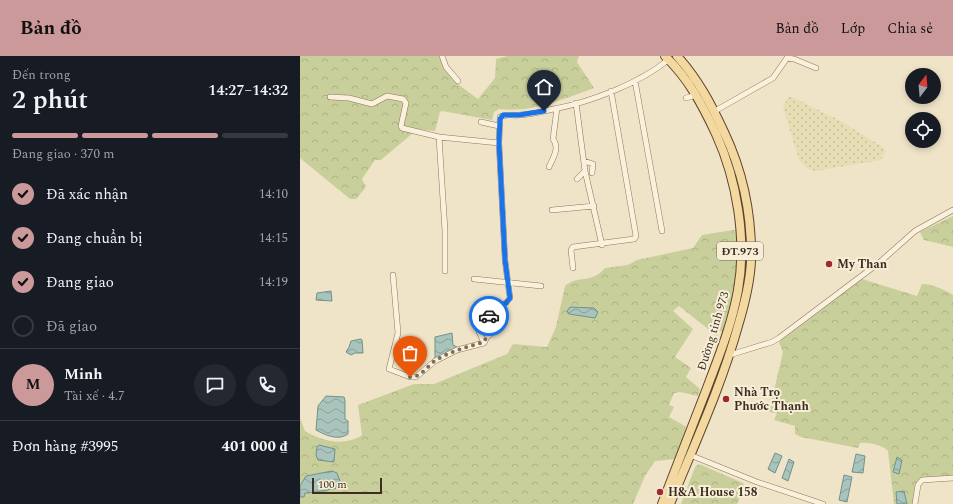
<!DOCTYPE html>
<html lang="vi">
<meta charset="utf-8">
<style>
body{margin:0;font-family:Spectral,serif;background:#242831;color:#f1f3f6;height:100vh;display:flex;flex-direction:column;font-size:15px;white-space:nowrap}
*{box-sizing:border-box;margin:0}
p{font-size:13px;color:#9ea1a6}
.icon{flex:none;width:22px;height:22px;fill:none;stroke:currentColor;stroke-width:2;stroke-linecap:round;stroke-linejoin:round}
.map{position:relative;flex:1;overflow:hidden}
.sheet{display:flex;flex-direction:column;background:#171b24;width:300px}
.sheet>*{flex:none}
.needle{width:26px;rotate:16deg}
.controls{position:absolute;left:605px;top:12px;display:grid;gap:8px}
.controls a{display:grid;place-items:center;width:36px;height:36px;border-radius:50%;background:#171b24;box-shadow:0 2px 6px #0003;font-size:20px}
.scale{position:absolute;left:12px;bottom:10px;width:70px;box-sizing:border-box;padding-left:4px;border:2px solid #3d2e20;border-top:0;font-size:11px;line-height:14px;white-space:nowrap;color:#3d2e20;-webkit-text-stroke:3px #f7eed8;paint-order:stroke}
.pin{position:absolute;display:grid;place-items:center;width:34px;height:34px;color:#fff;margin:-41px -17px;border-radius:50% 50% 50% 0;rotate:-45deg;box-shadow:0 0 4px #0007}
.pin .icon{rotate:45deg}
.courier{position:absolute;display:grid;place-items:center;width:40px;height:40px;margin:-20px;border:3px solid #1a73e8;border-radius:50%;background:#fff;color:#222;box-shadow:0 1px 5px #0007}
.overview em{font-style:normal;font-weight:600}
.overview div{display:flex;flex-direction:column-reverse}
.overview{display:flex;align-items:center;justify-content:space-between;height:68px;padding:0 12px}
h1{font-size:26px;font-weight:600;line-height:30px}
.bar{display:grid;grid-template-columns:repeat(4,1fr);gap:6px 4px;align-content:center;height:48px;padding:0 12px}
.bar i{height:5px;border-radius:3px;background:#363941}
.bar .active{background:#cc999b}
.bar p{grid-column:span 4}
.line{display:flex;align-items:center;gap:10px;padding:0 12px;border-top:1px solid #363941}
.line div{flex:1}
.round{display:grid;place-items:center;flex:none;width:42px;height:42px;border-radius:21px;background:#242831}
ol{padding:0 12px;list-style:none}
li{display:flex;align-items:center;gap:12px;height:44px}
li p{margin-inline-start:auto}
li .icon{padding:4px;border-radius:50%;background:#cc999b;color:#111;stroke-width:4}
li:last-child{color:#9ea1a6}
li i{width:22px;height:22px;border:2px solid #363941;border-radius:50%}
header{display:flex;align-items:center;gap:24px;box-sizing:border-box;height:56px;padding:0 20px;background:#cc999b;color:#111}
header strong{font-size:19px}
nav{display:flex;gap:22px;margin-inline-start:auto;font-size:14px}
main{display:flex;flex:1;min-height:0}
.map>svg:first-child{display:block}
.farmland{fill:url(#farmland-dots)}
.forest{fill:url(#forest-crowns)}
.water{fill:url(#water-waves);stroke:#6f938a}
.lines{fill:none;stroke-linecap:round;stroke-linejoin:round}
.street-casing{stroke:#8d765c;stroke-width:6}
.primary-casing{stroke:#5b4430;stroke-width:10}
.street{stroke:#faf1dc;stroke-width:5}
.primary{stroke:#f3d9a0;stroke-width:8}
.done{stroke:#7c6e5b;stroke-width:4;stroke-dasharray:0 7.2}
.route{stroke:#1a73e8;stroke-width:5}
.poi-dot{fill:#9e2a2b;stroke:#f7eed8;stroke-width:1.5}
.labels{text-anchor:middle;stroke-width:4;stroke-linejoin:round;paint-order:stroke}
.shield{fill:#f7eed8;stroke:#756857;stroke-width:1}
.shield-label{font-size:11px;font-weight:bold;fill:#3d2e20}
.poi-label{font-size:12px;font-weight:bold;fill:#3d2e20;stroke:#f7eed8;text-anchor:start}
.street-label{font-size:12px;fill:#3d2e20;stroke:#f7eed8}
</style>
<header>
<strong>Bản đồ</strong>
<nav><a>Bản đồ</a><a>Lớp</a><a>Chia sẻ</a></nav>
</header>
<main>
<section class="sheet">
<div class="overview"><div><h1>2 phút</h1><p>Đến trong</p></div><em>14:27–14:32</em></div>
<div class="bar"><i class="active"></i><i class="active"></i><i class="active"></i><i></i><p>Đang giao · 370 m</p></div>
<ol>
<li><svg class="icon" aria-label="check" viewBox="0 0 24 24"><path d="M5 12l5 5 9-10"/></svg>Đã xác nhận<p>14:10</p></li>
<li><svg class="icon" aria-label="check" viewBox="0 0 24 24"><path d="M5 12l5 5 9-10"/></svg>Đang chuẩn bị<p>14:15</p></li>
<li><svg class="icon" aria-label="check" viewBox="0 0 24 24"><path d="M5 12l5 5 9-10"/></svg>Đang giao<p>14:19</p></li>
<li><i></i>Đã giao</li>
</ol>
<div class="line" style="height:72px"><b class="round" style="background:#cc999b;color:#111">M</b><div><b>Minh</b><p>Tài xế · 4.7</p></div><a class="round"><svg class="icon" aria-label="chat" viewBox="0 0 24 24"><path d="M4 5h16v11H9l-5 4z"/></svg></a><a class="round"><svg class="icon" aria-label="phone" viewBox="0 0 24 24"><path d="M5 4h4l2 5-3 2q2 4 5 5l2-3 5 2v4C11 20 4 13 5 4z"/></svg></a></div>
<div class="line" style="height:52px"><div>Đơn hàng #3995</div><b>401 000 ₫</b></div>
</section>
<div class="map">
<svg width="653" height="448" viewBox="0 0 653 448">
<defs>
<pattern id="farmland-dots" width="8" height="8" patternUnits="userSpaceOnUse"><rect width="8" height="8" fill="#e6deb5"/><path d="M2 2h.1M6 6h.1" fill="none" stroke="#c6bf9b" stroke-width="1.8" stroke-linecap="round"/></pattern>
<pattern id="forest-crowns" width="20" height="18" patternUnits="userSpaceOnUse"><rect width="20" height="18" fill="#c9cf9b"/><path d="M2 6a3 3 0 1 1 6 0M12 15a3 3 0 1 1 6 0" fill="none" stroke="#aeb285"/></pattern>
<pattern id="water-waves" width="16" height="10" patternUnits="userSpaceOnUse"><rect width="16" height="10" fill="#a9c4bc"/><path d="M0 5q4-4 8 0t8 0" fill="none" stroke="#8ba098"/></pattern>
</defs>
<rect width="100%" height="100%" fill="#f0e4c8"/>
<!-- farmland -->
<path class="farmland" d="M488 41H492L539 64 584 92 585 96 581 104 515 115 505 111 499 104 483 51Z"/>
<!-- forest -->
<path class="forest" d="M0 0H139L144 13 155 26 178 43 195 22 196 3 207 0H279L277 6 294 32C264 43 232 57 199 53L194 56 192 64 142 55 140 56 135 75 115 73 113 77 81 104H75L62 123 66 131 56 143H50L0 102Z
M653 160V191L624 184 620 176Z
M433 174 438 175 436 238 425 276 419 275 417 280 379 250 373 255 393 273 375 301 391 312 386 321 400 333 398 340 380 336 374 337 369 349 374 351 369 361 385 370 388 374 377 403 355 405 345 420 333 448H0V362L5 375C22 385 44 391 62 379L58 349 114 328H134L207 298 213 288 247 291 256 271 265 230C279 218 290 229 305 212L328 209 337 204 393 192 402 179Z
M562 223 617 240 622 228C633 228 645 234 653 239V420L623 421 619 424 612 448H594L588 395C582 389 569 386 560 387L558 392 501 381 495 378V370L474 364 477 357 469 356 483 296 479 286Z
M399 408 443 427 445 431 437 448H381L395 411Z"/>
<!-- water -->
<path class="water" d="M31 235 32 245 16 244 17 237Z
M270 251 294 252 298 256 295 262 269 258 267 255Z
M152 277 153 289 157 291 155 293 135 303V281Z
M61 283 62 284 63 297H55L51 299 46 296 49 291 51 285Z
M26 340 44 341 45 344V363L48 365V378C38 385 25 379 16 374L18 350Z
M19 389 35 393 34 406 18 404 16 399 17 391Z
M475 397 482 400 475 417 468 413Z
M556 398 565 400 563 417 552 416Z
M597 401 602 404 599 418 593 416Z
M489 403 494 406 488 425 482 422Z
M32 415 37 417 40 425 38 432C27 434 15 437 5 437L4 441H0V430L6 420Z
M544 419 552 421 547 446 539 444Z
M604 435 607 448H597L596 436Z"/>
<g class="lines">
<defs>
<path id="street" d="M142 0 146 11 158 25
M335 25 362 175
M30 41 49 42 72 48 87 40 103 43 106 47 101 70 102 72 139 81
M386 42 396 39
M276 47 285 115 302 189
M415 55 473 22 487 2 494 3 516 12
M181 66 199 70
M284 105 293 108 292 117
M249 111C253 102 260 92 253 83L257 52
M277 123 285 115
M252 154 294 150
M273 212 271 194 273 191 334 183 336 180 311 35
M145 215V175L139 81 199 87
M93 219 98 277 89 313 110 321H116L135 305 157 294 184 287 187 281 193 276 195 271 188 254
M174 223 241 230
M184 287 174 264 175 260 206 247 210 242 205 204 199 87 200 61C206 57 212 60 218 59 230 59 243 55 254 53 291 46 340 27 368 4
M430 299 472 286 479 282 580 206 615 175 653 154
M390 399 457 426 523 448
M615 448 618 429 622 424 653 422"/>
<path id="primary" d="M362 448C377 410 392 371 407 332 419 300 432 268 438 234 447 184 437 124 416 78 402 48 388 22 365 0
M370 448C394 389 421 331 438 270 444 250 450 227 451 205 452 161 443 116 424 76 411 48 398 23 377 0"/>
</defs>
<!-- street casing -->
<use href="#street" class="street-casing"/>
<!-- primary casing -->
<use href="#primary" class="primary-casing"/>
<!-- street -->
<use href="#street" class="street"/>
<!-- primary -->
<use href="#primary" class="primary"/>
</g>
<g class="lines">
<!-- done -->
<path class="done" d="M110 321C121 322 128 309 136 304 152 295 167 291 184 286L187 280 194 274 189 260"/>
<!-- route -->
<path class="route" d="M189 260 188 254 206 247 210 242 205 204 199 87 200 63 203 59H219L244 55"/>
</g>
<!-- markers -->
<g class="poi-dot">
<circle cx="529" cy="208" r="4"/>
<circle cx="426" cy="343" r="4"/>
<circle cx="360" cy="436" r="4"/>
</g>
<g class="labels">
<!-- shield labels -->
<rect class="shield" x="417" y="186" width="46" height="18" rx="3"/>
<g class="shield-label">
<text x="440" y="199">ĐT.973</text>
</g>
<!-- poi labels -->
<g class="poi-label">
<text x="537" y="212">My Than</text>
<text x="434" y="340">Nhà Trọ<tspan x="434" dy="14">Phước Thạnh</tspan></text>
<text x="368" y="440">H&amp;A House 158</text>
</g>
<!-- street labels -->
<g class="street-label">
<text transform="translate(413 275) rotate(-73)" y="4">Đường tỉnh 973</text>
</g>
</g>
</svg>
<div class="controls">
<a><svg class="needle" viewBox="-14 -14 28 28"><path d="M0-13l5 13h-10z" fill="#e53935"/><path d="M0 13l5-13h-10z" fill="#9ea1a6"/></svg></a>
<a><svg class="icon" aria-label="locate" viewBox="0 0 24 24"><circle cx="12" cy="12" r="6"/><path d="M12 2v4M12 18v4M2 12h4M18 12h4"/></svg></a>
</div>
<div class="scale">100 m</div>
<div class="pin" style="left:110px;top:321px;background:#ea580c"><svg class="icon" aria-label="bag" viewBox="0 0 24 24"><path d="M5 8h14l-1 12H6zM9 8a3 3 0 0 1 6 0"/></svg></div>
<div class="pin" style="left:244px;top:55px;background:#1f2937"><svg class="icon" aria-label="home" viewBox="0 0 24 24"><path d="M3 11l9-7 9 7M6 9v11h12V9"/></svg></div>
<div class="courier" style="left:189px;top:260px"><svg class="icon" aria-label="car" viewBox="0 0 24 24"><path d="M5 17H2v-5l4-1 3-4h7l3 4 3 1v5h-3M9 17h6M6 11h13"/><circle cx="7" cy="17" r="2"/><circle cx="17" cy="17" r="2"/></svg></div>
</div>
</main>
